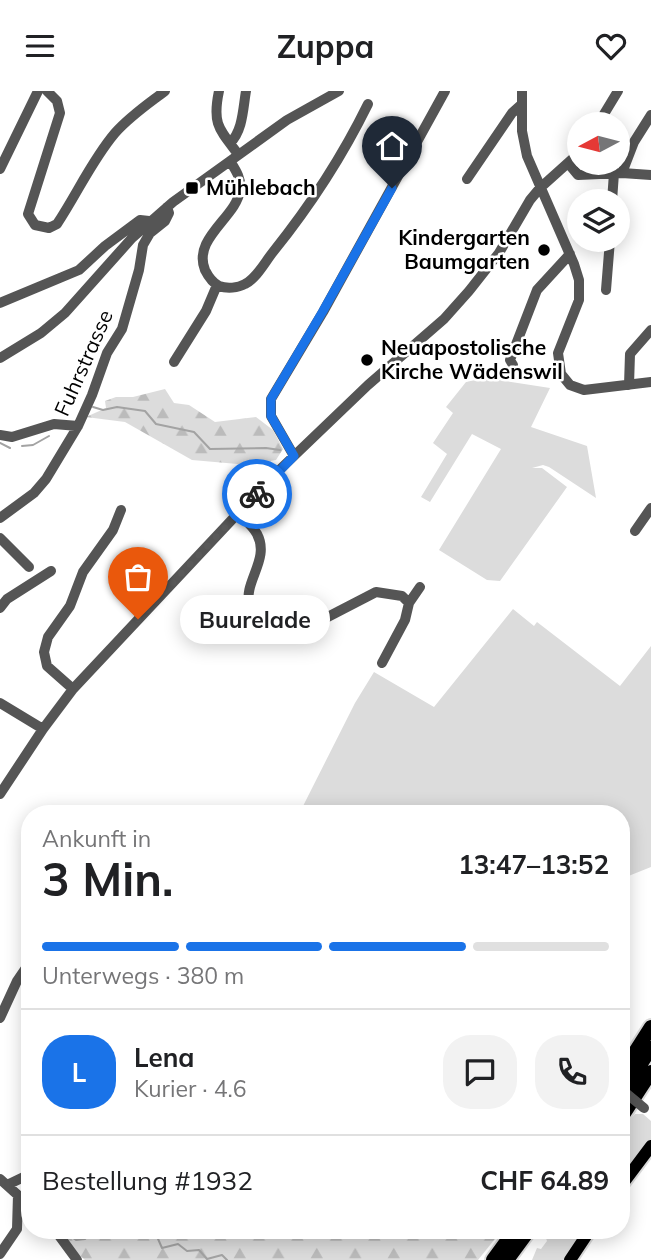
<!DOCTYPE html>
<html lang="de">
<meta charset="utf-8">
<style>
body{margin:0;font-family:Mulish,sans-serif;background:#f2f2f2;color:#202124;height:100vh;display:flex;flex-direction:column;font-size:26px;white-space:nowrap}
*{box-sizing:border-box;margin:0}
p{font-size:23px;color:#757577}
.icon{flex:none;width:38px;height:38px;fill:none;stroke:currentColor;stroke-width:2;stroke-linecap:round;stroke-linejoin:round}
.map{position:relative;flex:1;overflow:hidden}
.panel{position:absolute;left:21px;top:714px;width:609px;height:434px;display:flex;flex-direction:column;background:#fff;border-radius:28px;box-shadow:0 4px 18px #0003}
.panel>*{flex:none}
.needle{width:46px;rotate:263deg}
.buttons{position:absolute;left:567px;top:21px;display:grid;gap:14px}
.buttons a{display:grid;place-items:center;width:63px;height:63px;border-radius:50%;background:#fff;box-shadow:0 4px 18px #0003;font-size:35px}
.pin{position:absolute;display:grid;place-items:center;width:60px;height:60px;color:#fff;margin:-72px -30px;border-radius:50% 50% 50% 0;rotate:-45deg;box-shadow:0 0 7px #0007}
.pin .icon{rotate:45deg}
.courier{position:absolute;display:grid;place-items:center;width:70px;height:70px;margin:-35px;border:5px solid #1a73e8;border-radius:50%;background:#fff;color:#222;box-shadow:0 2px 9px #0007}
.bubble{position:absolute;height:49px;border-radius:24px;background:#fff;box-shadow:0 4px 18px #0003;font-size:23px;font-weight:700;line-height:49px;text-align:center}
.overview em{font-style:normal;font-weight:700}
.overview div{display:flex;flex-direction:column-reverse}
.overview{display:flex;align-items:center;justify-content:space-between;height:119px;padding:0 21px}
h1{font-size:46px;font-weight:700;line-height:52px}
.bar{display:grid;grid-template-columns:repeat(4,1fr);gap:10px 7px;align-content:center;height:84px;padding:0 21px}
.bar i{height:9px;border-radius:5px;background:#e0e0e0}
.bar .active{background:#1a73e8}
.bar p{grid-column:span 4}
.line{display:flex;align-items:center;gap:18px;padding:0 21px;border-top:2px solid #e0e0e0}
.line div{flex:1}
.round{display:grid;place-items:center;flex:none;width:74px;height:74px;border-radius:28px;background:#f2f2f2}
header{display:flex;justify-content:space-between;align-items:center;height:91px;padding:0 21px;background:#fff;font-size:32px;font-weight:700}
.map>svg:first-child{display:block}
.grass{fill:#dcdcdc}
.forest{fill:url(#forest-firs)}
.lines{fill:none;stroke-linecap:round;stroke-linejoin:round}
.stream{stroke:#a3a3a3;stroke-width:2}
.major-casing{stroke:#dbdbdb;stroke-width:16}
.highway-casing{stroke:#dbdbdb;stroke-width:18}
.minor{stroke:#555;stroke-width:10}
.major{stroke:#000;stroke-width:12}
.highway{stroke:#000;stroke-width:14}
.minor-bridge{stroke:#555;stroke-width:10}
.done{stroke:#595959;stroke-width:7;stroke-dasharray:0 12.6}
.route{stroke:#1a73e8;stroke-width:9}
.poi-dot{fill:#000;stroke:#fff;stroke-width:2.5}
.labels{text-anchor:middle;stroke-width:5;stroke-linejoin:round;paint-order:stroke}
.poi-label{font-size:21px;font-weight:bold;fill:#000;stroke:#fff;text-anchor:start}
.street-label{font-size:21px;fill:#000;stroke:#fff}
</style>
<header><svg class="icon" aria-label="menu" viewBox="0 0 24 24"><path d="M4 6h16M4 12h16M4 18h16"/></svg>Zuppa<svg class="icon" aria-label="heart" viewBox="0 0 24 24"><path d="M12 20l-8-8c-3-5 5-10 8-4 3-6 11-1 8 4z"/></svg></header>
<div class="map">
<svg width="651" height="1169" viewBox="0 0 651 1169">
<defs>
<pattern id="forest-firs" width="22" height="20" patternUnits="userSpaceOnUse" patternTransform="scale(1.75)"><rect width="22" height="20" fill="#dcdcdc"/><path d="M5 1l3.5 6h-7zM16 11l3.5 6h-7z" fill="#bbb"/></pattern>
</defs>
<rect width="100%" height="100%" fill="#fff"/>
<!-- grass -->
<path class="grass" d="M485 287 550 297 531 336 587 355 596 407 549 376 543 374 532 377H542L567 396 500 490 487 489 439 459 501 358 472 343 430 411 421 406 447 363 433 352 453 322 446 316 466 291Z
M513 518 534 535 537 531 620 595 651 555V776L621 788V723H299L355 612 374 581 434 616Z
M635 1023H643L651 1030V1048L621 1087V1039Z
M543 1139H584L565 1169H532L537 1157 541 1158 547 1150Z"/>
<!-- forest -->
<path class="forest" d="M165 298 174 312 189 314 215 331 256 326 273 339 283 358 276 369 249 374 192 369 125 331 86 326 106 317 105 310 116 306H133Z
M51 1139H502L478 1169H85Z"/>
<g class="lines">
<!-- stream -->
<path class="stream" d="M93 316 103 319 117 316 145 320 156 333 194 341 210 358 266 357 280 359
M0 352 10 357
M22 355 33 354 49 345
M67 1139 69 1144 76 1149 85 1148 92 1142 109 1146 119 1143 127 1146 139 1139 145 1146 155 1141 162 1157 178 1153 187 1160 199 1159 207 1168 222 1164 227 1169"/>
<defs>
<path id="major" d="M621 1095 651 1055
M570 1169 590 1139"/>
<path id="highway" d="M621 983 651 936
M621 1004 651 957
M621 1027 651 981
M493 1169 515 1139
M507 1169 529 1139"/>
</defs>
<!-- major casing -->
<use href="#major" class="major-casing"/>
<!-- highway casing -->
<use href="#highway" class="highway-casing"/>
<!-- minor -->
<path class="minor" d="M47 0 57 10 60 22 28 123 35 134 49 137 57 133C77 103 92 69 115 42 130 25 148 13 165 0
M219 0C212 33 219 38 238 63
M522 0V40L527 65 574 173 579 189V209L558 262 561 283 570 294 584 299 651 291
M598 33 618 0
M230 52C243 40 243 17 246 0
M230 70C235 78 242 88 240 99 237 126 192 147 205 179 208 185 213 192 219 195 227 198 238 197 245 193 257 187 265 171 273 161 310 115 342 66 368 13
M568 72 578 84 622 82 651 84
M0 78 38 0
M622 82 634 51 651 24
M467 88 512 22 522 13
M612 110 614 82
M606 199 610 149
M0 212 79 179 105 155 140 129 149 130
M0 267 41 242 65 222 132 147 173 111 287 29 339 0
M174 271 206 220 217 194
M513 274 510 269 537 199 570 163
M629 294 630 263 651 239
M0 344 12 346 54 333 78 335
M294 365 271 325V308L323 221 445 0
M238 422C244 428 253 435 257 443 277 480 208 512 289 546L376 501 402 505 409 512 405 529 382 572
M0 427 34 402 46 388 78 335 92 304 107 262 122 238 139 179 143 154 150 142 165 130 169 122 167 116
M635 440 651 417
M0 447 29 476
M409 512 420 496
M0 517 7 508 51 480
M73 598 47 575 44 561 48 546 70 515 83 481 113 439 121 419
M0 612 43 638
M0 703 43 638 73 598 272 386 368 294 444 228 469 200 499 162 530 109 540 97 579 62
M0 927 17 890 30 871
M0 1088 30 1115
M7 1094 30 1083
M55 1139 77 1169
M0 1163 17 1138 18 1104"/>
<!-- major -->
<use href="#major" class="major"/>
<!-- highway -->
<use href="#highway" class="highway"/>
<!-- minor-bridge -->
<path class="minor-bridge" d="M621 998 644 1017"/>
</g>
<g class="lines">
<!-- done -->
<path class="done" d="M138 528 257 403"/>
<!-- route -->
<path class="route" d="M257 403 294 365 271 325V308L323 220 392 97"/>
</g>
<!-- markers -->
<g class="poi-dot">
<rect x="185" y="90" width="14" height="14" rx="3.5"/>
<circle cx="544" cy="159" r="7"/>
<circle cx="367" cy="269" r="7"/>
</g>
<g class="labels">
<!-- poi labels -->
<g class="poi-label">
<text x="206" y="104">Mühlebach</text>
<text x="530" y="154" text-anchor="end">Kindergarten<tspan x="530" dy="24">Baumgarten</tspan></text>
<text x="381" y="264">Neuapostolische<tspan x="381" dy="24">Kirche Wädenswil</tspan></text>
</g>
<!-- street labels -->
<g class="street-label">
<text transform="translate(84 272) rotate(-66)" y="7">Fuhrstrasse</text>
</g>
</g>
</svg>
<div class="buttons">
<a><svg class="needle" viewBox="-14 -14 28 28"><path d="M0-13l5 13h-10z" fill="#e53935"/><path d="M0 13l5-13h-10z" fill="#757577"/></svg></a>
<a><svg class="icon" aria-label="layers" viewBox="0 0 24 24"><path d="M12 4l9 5-9 5-9-5zM3 14l9 5 9-5"/></svg></a>
</div>
<div class="pin" style="left:138px;top:528px;background:#ea580c"><svg class="icon" aria-label="bag" viewBox="0 0 24 24"><path d="M5 8h14l-1 12H6zM9 8a3 3 0 0 1 6 0"/></svg></div>
<div class="pin" style="left:392px;top:97px;background:#1f2937"><svg class="icon" aria-label="home" viewBox="0 0 24 24"><path d="M3 11l9-7 9 7M6 9v11h12V9"/></svg></div>
<div class="courier" style="left:257px;top:403px"><svg class="icon" aria-label="bike" viewBox="0 0 24 24"><circle cx="6" cy="16" r="4"/><circle cx="18" cy="16" r="4"/><path d="M6 16l4-8h5l3 8M10 8l3 8H6M13 5h3"/></svg></div>
<div class="bubble" style="left:180px;top:504px;width:150px">Buurelade</div>
<section class="panel">
<div class="overview"><div><h1>3 Min.</h1><p>Ankunft in</p></div><em>13:47–13:52</em></div>
<div class="bar"><i class="active"></i><i class="active"></i><i class="active"></i><i></i><p>Unterwegs · 380 m</p></div>
<div class="line" style="height:126px"><b class="round" style="background:#1a73e8;color:#fff">L</b><div><b>Lena</b><p>Kurier · 4.6</p></div><a class="round"><svg class="icon" aria-label="chat" viewBox="0 0 24 24"><path d="M4 5h16v11H9l-5 4z"/></svg></a><a class="round"><svg class="icon" aria-label="phone" viewBox="0 0 24 24"><path d="M5 4h4l2 5-3 2q2 4 5 5l2-3 5 2v4C11 20 4 13 5 4z"/></svg></a></div>
<div class="line" style="height:91px"><div>Bestellung #1932</div><b>CHF 64.89</b></div>
</section>
</div>
